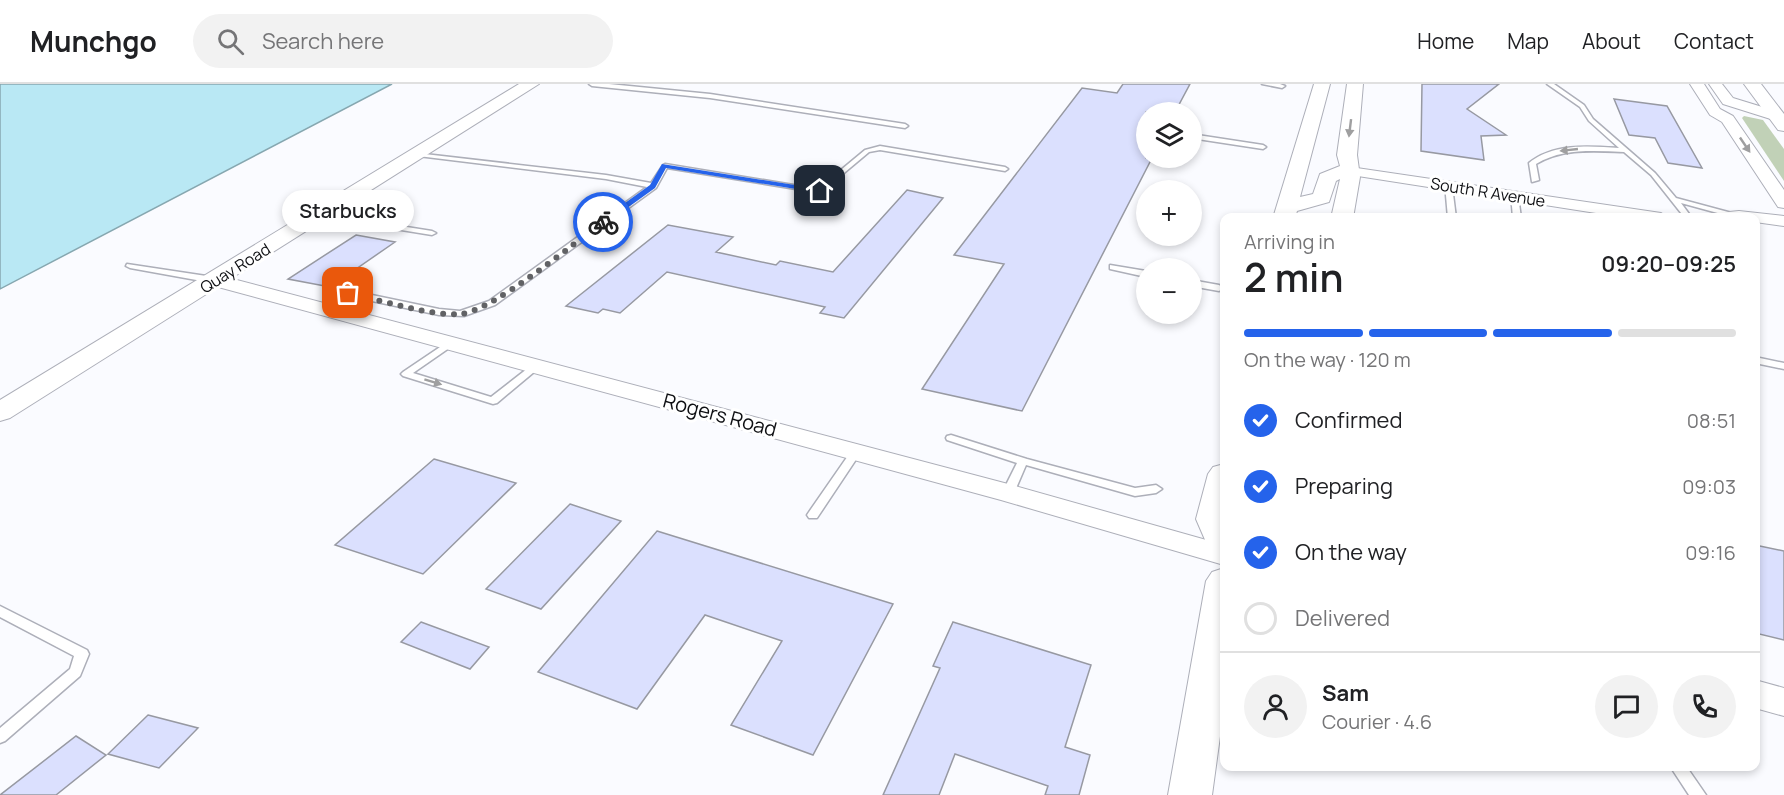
<!DOCTYPE html>
<meta charset="utf-8">
<style>
body{margin:0;font-family:Manrope,sans-serif;background:#f2f2f2;color:#202124;height:100vh;display:flex;flex-direction:column;font-size:22px;white-space:nowrap}
*{box-sizing:border-box;margin:0}
p{font-size:20px;color:#757577}
.icon{flex:none;width:33px;height:33px;fill:none;stroke:currentColor;stroke-width:2;stroke-linecap:round;stroke-linejoin:round}
.map{position:relative;flex:1;overflow:hidden}
.details{position:absolute;left:1220px;top:129px;width:540px;height:558px;display:flex;flex-direction:column;background:#fff;border-radius:12px;box-shadow:0 3px 9px #0003}
.details>*{flex:none}
.fabs{position:absolute;left:1136px;top:18px;display:grid;gap:12px}
.fabs a{display:grid;place-items:center;width:66px;height:66px;border-radius:50%;background:#fff;box-shadow:0 3px 9px #0003;font-size:30px}
.pin{position:absolute;display:grid;place-items:center;width:51px;height:51px;color:#fff;margin:-26px;border-radius:12px;box-shadow:0 3px 9px #0006}
.courier{position:absolute;display:grid;place-items:center;width:60px;height:60px;margin:-30px;border:4px solid #2563eb;border-radius:50%;background:#fff;color:#222;box-shadow:0 2px 8px #0007}
.bubble{position:absolute;height:42px;border-radius:21px;background:#fff;box-shadow:0 3px 9px #0003;font-size:20px;font-weight:600;line-height:42px;text-align:center}
.headline em{font-style:normal;font-weight:600}
.headline div{display:flex;flex-direction:column-reverse}
.headline{display:flex;align-items:center;justify-content:space-between;height:102px;padding:0 24px}
h1{font-size:39px;font-weight:600;line-height:45px}
.bar{display:grid;grid-template-columns:repeat(4,1fr);gap:9px 6px;align-content:center;height:72px;padding:0 24px}
.bar i{height:8px;border-radius:4px;background:#e0e0e0}
.bar .active{background:#2563eb}
.bar p{grid-column:span 4}
.line{display:flex;align-items:center;gap:15px;padding:0 24px;border-top:2px solid #e0e0e0}
.line div{flex:1}
.round{display:grid;place-items:center;flex:none;width:63px;height:63px;border-radius:32px;background:#f2f2f2}
ol{padding:0 24px;list-style:none}
li{display:flex;align-items:center;gap:18px;height:66px}
li p{margin-inline-start:auto}
li .icon{padding:6px;border-radius:50%;background:#2563eb;color:#fff;stroke-width:4}
li:last-child{color:#757577}
li i{width:33px;height:33px;border:3px solid #e0e0e0;border-radius:50%}
header{display:flex;align-items:center;gap:36px;box-sizing:border-box;height:84px;padding:0 30px;background:#fff;border-bottom:2px solid #e0e0e0}
header strong{font-size:28px}
nav{display:flex;gap:33px;margin-inline-start:auto;font-size:21px}
.search{width:420px;height:54px;background:#f2f2f2;display:flex;align-items:center;gap:15px;box-sizing:border-box;padding:0 21px;border-radius:33px;color:#757577;font-size:22px}
.map>svg:first-child{display:block}
.green{fill:#c1d1b7}
.water{fill:#b9e8f4;stroke:#86a7b0;stroke-width:1.5}
.building{fill:#dbe0fe;stroke:#9799a2;stroke-width:1.5}
.lines{fill:none;stroke-linecap:round;stroke-linejoin:round}
.service-casing{stroke:#adafb9;stroke-width:3}
.minor-casing{stroke:#adafb9;stroke-width:2}
.tertiary-casing{stroke:#adafb9;stroke-width:2}
.secondary-casing{stroke:#adafb9;stroke-width:2}
.service{fill:#fff;fill-rule:evenodd}
.minor{fill:#fff;fill-rule:evenodd}
.tertiary{fill:#fff;fill-rule:evenodd}
.secondary{fill:#fff;fill-rule:evenodd}
.oneway{fill:#9f9fa0}
.route{fill:#2563eb}
.done{stroke:#616265;stroke-width:6;stroke-dasharray:0 10.8}
.labels{text-anchor:middle;stroke-width:6;stroke-linejoin:round;paint-order:stroke}
.far-street-label{font-size:16px;fill:#0e0f12;stroke:#fff}
.street-label{font-size:20px;fill:#0e0f12;stroke:#fff}
</style>
<header>
<strong>Munchgo</strong>
<div class="search"><svg class="icon" aria-label="search" viewBox="0 0 24 24"><circle cx="10" cy="10" r="6"/><path d="M15 15l6 6"/></svg>Search here</div>
<nav><a>Home</a><a>Map</a><a>About</a><a>Contact</a></nav>
</header>
<div class="map">
<svg width="1784" height="711" viewBox="0 0 1784 711">
<rect width="100%" height="100%" fill="#fafbff"/>
<!-- green -->
<path class="green" d="M1744 32 1763 36 1784 65V97L1742 34Z"/>
<!-- water -->
<path class="water" d="M0 0H392L0 205Z"/>
<!-- building -->
<path class="building" d="M1123 0H1190L1175 28H1146V74H1152L1022 327 922 305 1004 180 954 171 1082 4 1117 9Z
M1422 0H1499L1467 25 1506 51 1481 52 1484 76 1421 67Z
M1614 15 1667 22 1702 84 1668 79 1655 54 1629 51Z
M907 106 943 114 844 234 820 229 825 223 667 188 620 229 603 225 598 229 566 222 668 141 733 153 716 168 776 181 780 177 833 188Z
M356 151 395 158 330 203 288 195Z
M434 375 516 399 423 490 335 461Z
M570 420 621 437 541 525 486 505Z
M657 447 893 520 813 671 731 641 782 557 705 531 637 625 538 588Z
M1755 461 1784 467V556L1755 549Z
M421 538 489 563 470 585 401 558Z
M953 538 1091 581 1065 663 1090 671 1079 711H1045L1048 702 955 670 939 711H883L940 584 933 582Z
M148 631 198 644 159 684 108 670Z
M76 652 106 671 56 711H0Z"/>
<g class="lines">
<defs>
<path id="service" d="M589 0H609L710 10 905 40 908 42 905 44 710 14 592 2Z
M1262 0H1280L1285 2 1282 4Z
M1547 0H1554L1584 21 1593 35 1655 89 1676 114 1743 132 1736 134 1681 119 1692 134H1685L1651 91 1624 68C1593 67 1563 64 1536 80L1539 96 1532 98 1529 79C1553 59 1589 62 1619 64L1589 37 1580 23Z
M1191 50 1263 61 1266 63 1263 65 1191 54Z
M880 62 1005 83 1008 85 1005 87 880 66 869 68 820 109 667 84 656 104 495 221 464 232 439 231 348 212 344 209 348 206 439 225 460 227 489 217 647 103 606 95 418 72 415 70 416 69 606 91 651 99 663 81 665 80 818 105 865 66Z
M1445 100 1452 102 1456 134H1448Z
M1511 110 1518 112 1521 134H1513Z
M318 129 432 147 436 149 432 151 321 133 317 131Z
M127 180 213 193 217 196 213 199 130 184 126 182Z
M1110 181 1146 187V193L1110 185Z
M1191 196 1219 201 1223 204 1219 207 1191 202Z
M449 257 452 258 454 260 452 262 413 289 491 313 532 281 535 280 540 283 497 319 493 320 403 292 401 290 403 288Z
M1755 273 1784 279V285L1755 279Z
M951 351 1027 375 1135 404 1156 401 1162 405 1156 409 1135 412 1026 381 1014 409 1008 413 1002 409 1017 379 947 356 946 354 947 352Z
M856 365 861 368 817 434H809L807 431 809 428 852 366Z
M0 522 87 566 89 570 80 592 5 657 0 659V644L70 585 74 572 0 533Z
M1670 682H1686L1706 711H1689Z"/>
<path id="minor" d="M1350 83 1661 129 1668 134H1628L1345 90 1343 87 1345 84Z
M1739 127 1784 132V142L1755 138V134H1712L1719 129Z"/>
<path id="tertiary" d="M1690 0H1704L1720 25 1733 32 1784 106V124L1778 123 1722 38 1710 31Z
M1709 0H1722L1733 14 1782 29 1784 33 1777 37 1723 20Z
M214 190 1008 400 1224 461V481L1001 416 207 200 204 196 207 192Z
M1755 596 1784 604V632L1755 624Z"/>
<path id="secondary" d="M519 0H539L10 334 0 337V316Z
M1314 0H1330L1300 113 1313 110 1320 90 1340 82 1337 71 1347 0H1363L1357 71 1360 93 1353 134H1331L1340 95 1336 97 1329 118 1297 127 1295 134H1273Z
M1744 0H1761L1784 30V47L1778 46Z
M1224 380V475L1212 472 1196 435 1208 390 1213 383Z
M1224 484V623L1212 711H1168L1206 497 1212 488Z"/>
</defs>
<!-- service casing -->
<use href="#service" class="service-casing"/>
<!-- minor casing -->
<use href="#minor" class="minor-casing"/>
<!-- tertiary casing -->
<use href="#tertiary" class="tertiary-casing"/>
<!-- secondary casing -->
<use href="#secondary" class="secondary-casing"/>
<!-- service -->
<use href="#service" class="service"/>
<!-- minor -->
<use href="#minor" class="minor"/>
<!-- tertiary -->
<use href="#tertiary" class="tertiary"/>
<!-- secondary -->
<use href="#secondary" class="secondary"/>
</g>
<!-- one-way arrows -->
<defs><path id="oneway-solid" d="M-6-.8H1V-3.2L6.5 0L1 3.2V.8H-6Z" transform="scale(1.5)"/></defs>
<g class="oneway">
<use href="#oneway-solid" transform="translate(1350 44) rotate(97)"/>
<use href="#oneway-solid" transform="translate(1745 61) rotate(56)"/>
<use href="#oneway-solid" transform="translate(1569 66) rotate(174)"/>
<use href="#oneway-solid" transform="translate(433 298) rotate(17)"/>
</g>
<!-- route -->
<path class="route" d="M662 80 820 105 823 107 820 109 666 84 655 104 605 140H600V137L650 101Z"/>
<g class="lines">
<!-- done -->
<path class="done" d="M348 209C376 215 434 233 461 230 494 226 573 160 603 138"/>
</g>
<g class="labels">
<!-- far-street labels -->
<g class="far-street-label">
<text transform="translate(1488 108) rotate(9)" y="6">South R Avenue</text>
<text transform="translate(235 184) rotate(-32)" y="6">Quay Road</text>
</g>
<!-- street labels -->
<g class="street-label">
<text transform="translate(720 331) rotate(15)" y="7">Rogers Road</text>
</g>
</g>
</svg>
<div class="fabs">
<a><svg class="icon" aria-label="layers" viewBox="0 0 24 24"><path d="M12 4l9 5-9 5-9-5zM3 14l9 5 9-5"/></svg></a>
<a>+</a>
<a>−</a>
</div>
<div class="pin" style="left:348px;top:209px;background:#ea580c"><svg class="icon" aria-label="bag" viewBox="0 0 24 24"><path d="M5 8h14l-1 12H6zM9 8a3 3 0 0 1 6 0"/></svg></div>
<div class="pin" style="left:820px;top:107px;background:#1f2937"><svg class="icon" aria-label="home" viewBox="0 0 24 24"><path d="M3 11l9-7 9 7M6 9v11h12V9"/></svg></div>
<div class="courier" style="left:603px;top:138px"><svg class="icon" aria-label="bike" viewBox="0 0 24 24"><circle cx="6" cy="16" r="4"/><circle cx="18" cy="16" r="4"/><path d="M6 16l4-8h5l3 8M10 8l3 8H6M13 5h3"/></svg></div>
<div class="bubble" style="left:282px;top:106px;width:132px">Starbucks</div>
<section class="details">
<div class="headline"><div><h1>2 min</h1><p>Arriving in</p></div><em>09:20–09:25</em></div>
<div class="bar"><i class="active"></i><i class="active"></i><i class="active"></i><i></i><p>On the way · 120 m</p></div>
<ol>
<li><svg class="icon" aria-label="check" viewBox="0 0 24 24"><path d="M5 12l5 5 9-10"/></svg>Confirmed<p>08:51</p></li>
<li><svg class="icon" aria-label="check" viewBox="0 0 24 24"><path d="M5 12l5 5 9-10"/></svg>Preparing<p>09:03</p></li>
<li><svg class="icon" aria-label="check" viewBox="0 0 24 24"><path d="M5 12l5 5 9-10"/></svg>On the way<p>09:16</p></li>
<li><i></i>Delivered</li>
</ol>
<div class="line" style="height:108px"><a class="round"><svg class="icon" aria-label="person" viewBox="0 0 24 24"><circle cx="12" cy="8" r="4"/><path d="M4 21q1-7 8-7t8 7"/></svg></a><div><b>Sam</b><p>Courier · 4.6</p></div><a class="round"><svg class="icon" aria-label="chat" viewBox="0 0 24 24"><path d="M4 5h16v11H9l-5 4z"/></svg></a><a class="round"><svg class="icon" aria-label="phone" viewBox="0 0 24 24"><path d="M5 4h4l2 5-3 2q2 4 5 5l2-3 5 2v4C11 20 4 13 5 4z"/></svg></a></div>
</section>
</div>
